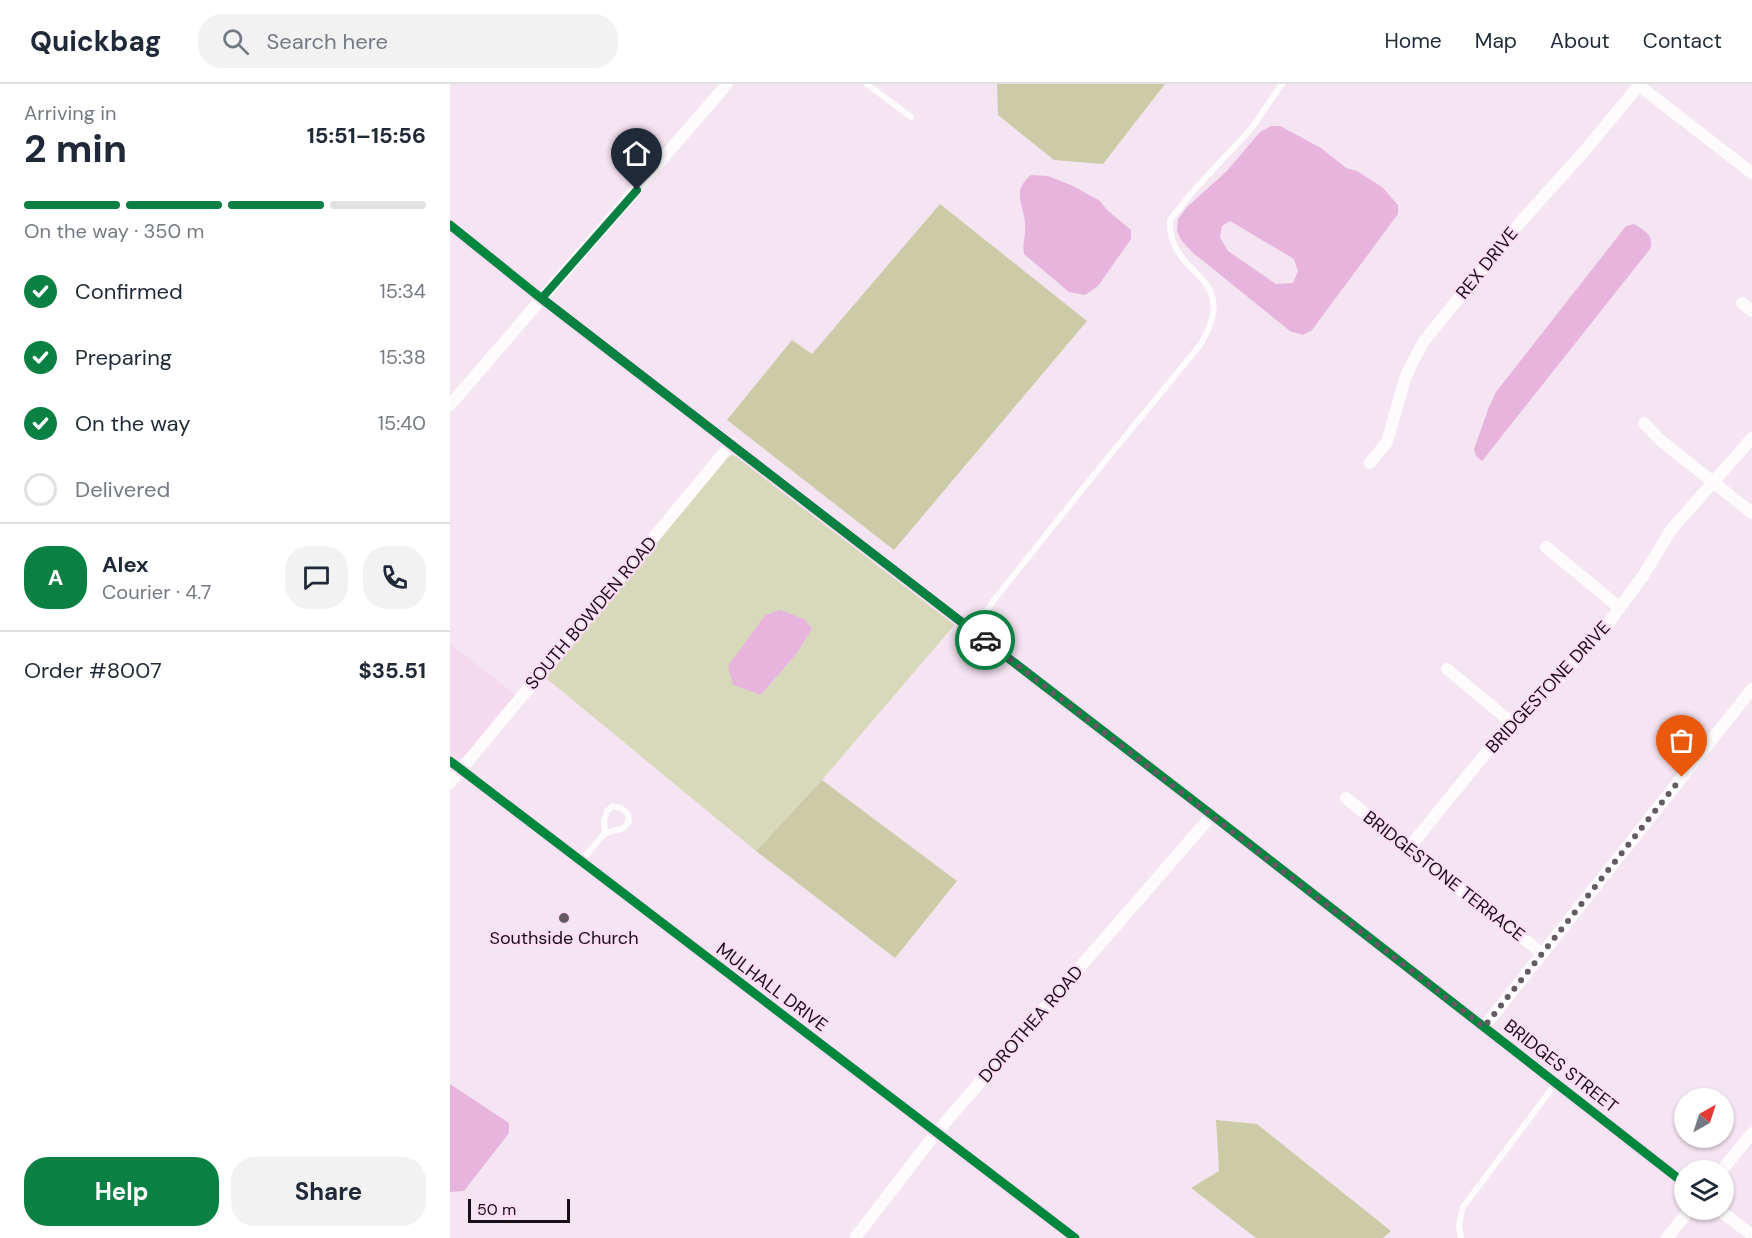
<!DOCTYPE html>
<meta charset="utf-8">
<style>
body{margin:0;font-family:"DM Sans",sans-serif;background:#f2f2f3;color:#1f2937;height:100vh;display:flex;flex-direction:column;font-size:22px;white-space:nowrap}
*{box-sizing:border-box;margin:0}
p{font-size:20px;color:#747a83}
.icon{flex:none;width:33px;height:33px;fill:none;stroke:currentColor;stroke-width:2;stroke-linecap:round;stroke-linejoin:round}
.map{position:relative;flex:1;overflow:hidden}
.sheet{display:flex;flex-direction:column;background:#fff;width:450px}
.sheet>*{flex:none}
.needle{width:39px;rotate:39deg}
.buttons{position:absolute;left:1224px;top:1004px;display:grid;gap:12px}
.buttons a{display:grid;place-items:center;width:60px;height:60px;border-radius:50%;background:#fff;box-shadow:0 2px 4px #0004;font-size:30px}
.scale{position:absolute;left:18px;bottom:15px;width:102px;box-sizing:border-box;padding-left:6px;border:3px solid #180e16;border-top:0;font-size:16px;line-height:21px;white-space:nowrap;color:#180e16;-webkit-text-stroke:4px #fcddf5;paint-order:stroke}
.pin{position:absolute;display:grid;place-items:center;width:51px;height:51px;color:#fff;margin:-62px -26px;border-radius:50% 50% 50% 0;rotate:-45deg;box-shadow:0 0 6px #0007}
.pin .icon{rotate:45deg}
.courier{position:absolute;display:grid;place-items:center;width:60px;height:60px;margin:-30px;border:4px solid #0b8043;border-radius:50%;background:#fff;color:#222;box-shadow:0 2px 8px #0007}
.summary em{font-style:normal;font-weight:700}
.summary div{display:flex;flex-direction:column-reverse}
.summary{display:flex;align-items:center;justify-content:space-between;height:102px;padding:0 24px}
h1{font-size:39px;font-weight:700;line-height:45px}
.bar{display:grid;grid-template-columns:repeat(4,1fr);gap:9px 6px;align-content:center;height:72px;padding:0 24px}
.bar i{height:8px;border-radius:4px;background:#e0e1e3}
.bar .current{background:#0b8043}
.bar p{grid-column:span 4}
.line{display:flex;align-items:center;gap:15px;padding:0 24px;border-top:2px solid #e0e1e3}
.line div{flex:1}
.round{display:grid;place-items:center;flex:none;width:63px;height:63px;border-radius:24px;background:#f2f2f3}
ol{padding:0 24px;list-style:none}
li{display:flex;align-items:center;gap:18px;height:66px}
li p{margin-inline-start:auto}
li .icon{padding:6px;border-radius:50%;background:#0b8043;color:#fff;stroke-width:4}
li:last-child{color:#747a83}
li i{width:33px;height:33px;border:3px solid #e0e1e3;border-radius:50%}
.action{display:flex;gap:12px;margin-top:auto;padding:12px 24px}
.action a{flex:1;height:69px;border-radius:24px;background:#0b8043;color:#fff;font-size:24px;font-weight:700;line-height:69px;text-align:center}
.action a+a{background:#f2f2f3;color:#1f2937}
header{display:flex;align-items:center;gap:36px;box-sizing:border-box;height:84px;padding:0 30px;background:#fff;border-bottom:2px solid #e0e1e3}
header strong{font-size:28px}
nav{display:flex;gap:33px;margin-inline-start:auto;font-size:21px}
.search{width:420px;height:54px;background:#f2f2f3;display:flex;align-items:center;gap:15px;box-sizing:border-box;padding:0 21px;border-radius:24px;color:#747a83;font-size:22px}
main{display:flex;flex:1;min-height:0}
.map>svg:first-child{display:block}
.built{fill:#f5d9ef}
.green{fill:#d8d9bb;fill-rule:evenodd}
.forest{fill:#cbcca7}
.water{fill:#e7b4dd;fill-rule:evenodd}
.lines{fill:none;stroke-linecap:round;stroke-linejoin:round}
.service{stroke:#fefbfd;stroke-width:6}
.minor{stroke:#fefbfd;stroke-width:12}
.cycleway-casing{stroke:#fcddf5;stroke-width:13}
.cycleway{stroke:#00873e;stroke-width:9}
.done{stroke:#655963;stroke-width:6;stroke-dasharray:0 10.8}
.route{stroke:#0b8043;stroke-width:8}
.poi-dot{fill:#655963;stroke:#fcddf5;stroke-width:2}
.labels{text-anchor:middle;stroke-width:4.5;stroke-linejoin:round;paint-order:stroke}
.street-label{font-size:18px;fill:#180e16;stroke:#fcddf5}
.poi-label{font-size:18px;fill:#180e16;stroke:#fcddf5}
</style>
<header>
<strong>Quickbag</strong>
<div class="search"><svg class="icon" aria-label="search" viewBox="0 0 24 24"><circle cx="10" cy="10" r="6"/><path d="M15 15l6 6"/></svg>Search here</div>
<nav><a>Home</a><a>Map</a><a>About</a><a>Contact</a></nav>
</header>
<main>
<section class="sheet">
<div class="summary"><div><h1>2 min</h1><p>Arriving in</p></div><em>15:51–15:56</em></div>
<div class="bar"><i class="current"></i><i class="current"></i><i class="current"></i><i></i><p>On the way · 350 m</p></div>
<ol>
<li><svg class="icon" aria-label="check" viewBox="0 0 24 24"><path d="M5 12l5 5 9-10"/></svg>Confirmed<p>15:34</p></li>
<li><svg class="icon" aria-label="check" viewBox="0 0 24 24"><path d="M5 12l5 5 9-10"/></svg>Preparing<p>15:38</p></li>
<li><svg class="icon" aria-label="check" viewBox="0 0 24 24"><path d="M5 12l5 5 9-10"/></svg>On the way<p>15:40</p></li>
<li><i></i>Delivered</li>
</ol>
<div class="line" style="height:108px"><b class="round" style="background:#0b8043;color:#fff">A</b><div><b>Alex</b><p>Courier · 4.7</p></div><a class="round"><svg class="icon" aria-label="chat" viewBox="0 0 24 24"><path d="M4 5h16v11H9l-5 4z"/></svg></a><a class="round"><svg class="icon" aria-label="phone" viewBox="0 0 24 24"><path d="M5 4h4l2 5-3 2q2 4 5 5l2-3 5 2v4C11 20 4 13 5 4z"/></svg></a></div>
<div class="line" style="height:78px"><div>Order #8007</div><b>$35.51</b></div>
<div class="action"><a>Help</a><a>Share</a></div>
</section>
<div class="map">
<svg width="1302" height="1154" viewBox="0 0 1302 1154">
<rect width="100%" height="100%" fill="#f5e4f1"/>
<!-- built -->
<path class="built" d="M0 560 67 612 17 672 9 675 0 671Z"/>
<!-- green -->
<path class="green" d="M282 371 293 375 506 539 372 696 306 767 96 594 276 374ZM356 536 362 545 347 569 311 611Z"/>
<!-- forest -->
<path class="forest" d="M547 0H715L653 80 604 76 548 31Z
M490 120 637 237 444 466 277 336 342 256 362 270Z
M372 696 507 797 445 874 306 767Z
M766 1036 807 1040 941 1147 933 1154H806L741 1104 769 1087Z"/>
<!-- water -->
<path class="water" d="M821 42H830L871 64 896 84 907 87 932 103 948 121V130L862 246 853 251 840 247 742 168 731 156 727 147 728 135 737 123 777 87 810 48ZM780 137 844 175 848 187 843 199 826 200 778 167 770 153 772 142Z
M581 91 598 92 623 102 650 117 657 126 681 146V155L648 202 635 211 619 208 574 170C572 160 576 151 575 141 575 122 560 108 581 91Z
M1184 140C1194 146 1205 152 1200 165L1032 377 1026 372 1024 365 1039 323 1046 308 1176 142Z
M331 526 356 536 362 545 347 569 311 611 283 601 278 582 315 531Z
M0 1000 59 1039V1049L14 1107 0 1108Z"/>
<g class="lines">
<!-- service -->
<path class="service" d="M417 0 461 33
M523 546 544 516 647 387 750 261C794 188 717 195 720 136L745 105 801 45 832 0
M131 777 155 749 174 744 179 737 178 730 171 724 163 722 157 727 154 737 155 749
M1011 1154 1009 1142 1013 1123 1106 999"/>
<!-- minor -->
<path class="minor" d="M1187 0 1302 89
M0 141 92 215 762 731 1234 1099
M1292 219 1302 227
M0 321 277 0
M1194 339 1210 356 1302 429
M920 379 937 358 955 295 961 281 974 257 1068 141 1137 64 1190 0
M1096 463 1170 524
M997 585 1061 638
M0 677 625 1154
M0 699 282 359
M896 714 958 765 1092 869
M958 765 1061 638 1106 598 1151 549 1193 492 1221 446 1302 354
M1034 943 1302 605
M1272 1086 1302 1049
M1268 1125 1302 1151
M405 1154 486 1049 762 731
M1217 1154 1240 1125"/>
<defs>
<path id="cycleway" d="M0 141 92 215 762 731 1234 1099
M0 677 625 1154"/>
</defs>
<!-- cycleway casing -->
<use href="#cycleway" class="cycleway-casing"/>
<!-- cycleway -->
<use href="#cycleway" class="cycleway"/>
</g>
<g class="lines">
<!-- done -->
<path class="done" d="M535 556 1034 943 1232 693"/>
<!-- route -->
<path class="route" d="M187 106 92 214 535 556"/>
</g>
<!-- markers -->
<circle class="poi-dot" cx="114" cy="834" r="6"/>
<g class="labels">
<!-- street labels -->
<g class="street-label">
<text transform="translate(1037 179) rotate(-51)" y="6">REX DRIVE</text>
<text transform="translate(141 529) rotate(-50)" y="6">SOUTH BOWDEN ROAD</text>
<text transform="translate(1098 603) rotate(-47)" y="6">BRIDGESTONE DRIVE</text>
<text transform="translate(994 792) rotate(38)" y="6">BRIDGESTONE TERRACE</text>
<text transform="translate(322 903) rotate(37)" y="6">MULHALL DRIVE</text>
<text transform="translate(581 940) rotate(-49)" y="6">DOROTHEA ROAD</text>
<text transform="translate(1111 982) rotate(38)" y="6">BRIDGES STREET</text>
</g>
<!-- poi labels -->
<g class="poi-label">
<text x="114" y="860">Southside Church</text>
</g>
</g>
</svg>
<div class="buttons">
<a><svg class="needle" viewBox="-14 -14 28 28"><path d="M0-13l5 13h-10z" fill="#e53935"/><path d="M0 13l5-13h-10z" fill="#747a83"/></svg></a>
<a><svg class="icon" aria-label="layers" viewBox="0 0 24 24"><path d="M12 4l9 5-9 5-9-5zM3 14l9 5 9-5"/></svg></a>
</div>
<div class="scale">50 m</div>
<div class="pin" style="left:1232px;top:693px;background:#ea580c"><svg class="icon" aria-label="bag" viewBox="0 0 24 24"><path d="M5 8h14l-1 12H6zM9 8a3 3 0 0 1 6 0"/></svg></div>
<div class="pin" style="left:187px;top:106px;background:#1f2937"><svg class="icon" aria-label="home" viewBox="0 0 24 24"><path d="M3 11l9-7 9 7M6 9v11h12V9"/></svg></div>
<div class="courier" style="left:535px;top:556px"><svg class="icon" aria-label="car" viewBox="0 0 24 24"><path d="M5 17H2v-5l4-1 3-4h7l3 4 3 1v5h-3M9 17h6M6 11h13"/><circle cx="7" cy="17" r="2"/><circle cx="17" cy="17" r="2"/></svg></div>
</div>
</main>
